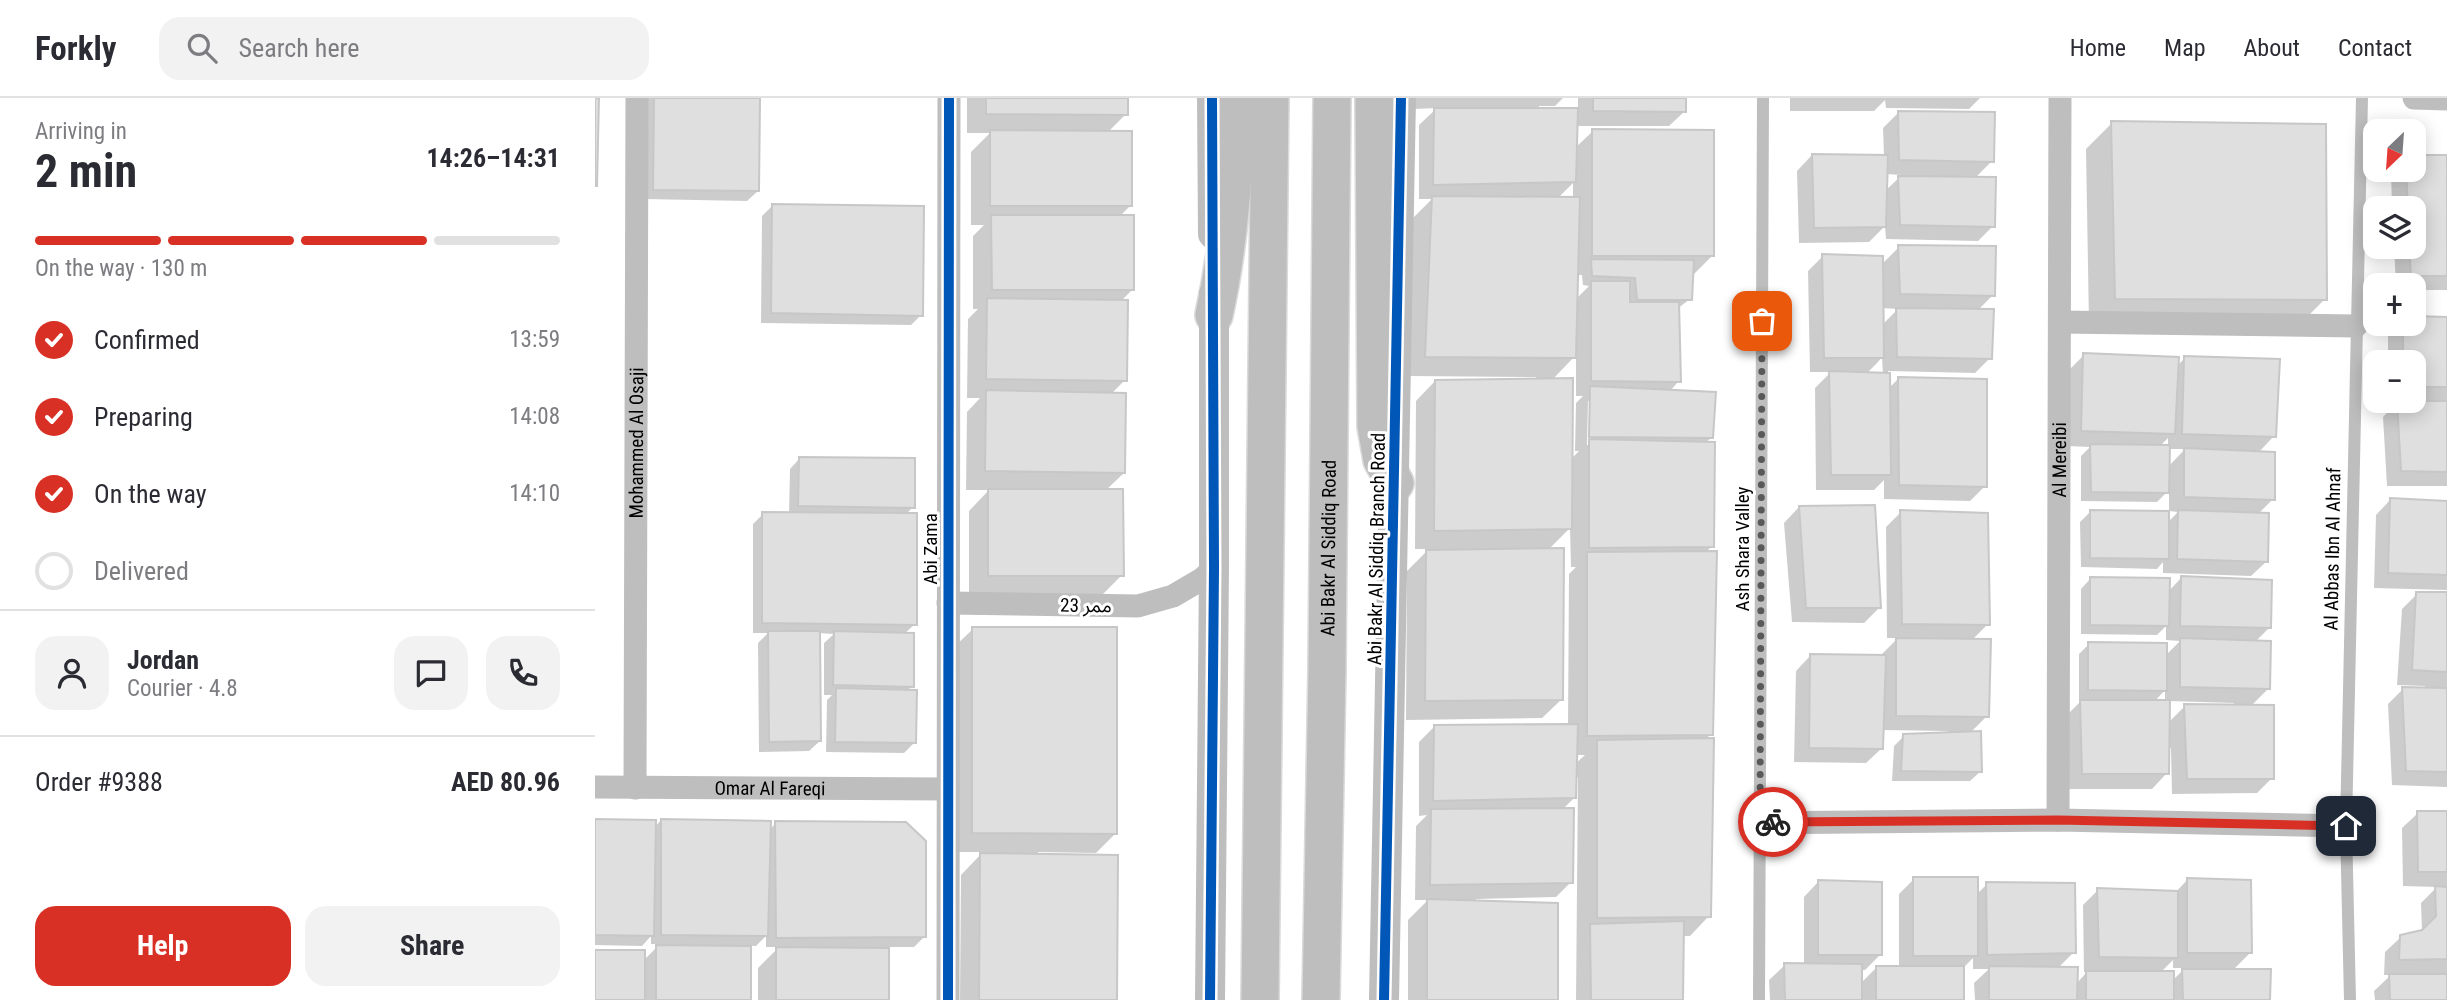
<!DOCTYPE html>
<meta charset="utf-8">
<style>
body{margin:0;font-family:"Roboto Condensed","Noto Sans Arabic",sans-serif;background:#f2f2f3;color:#2b2b33;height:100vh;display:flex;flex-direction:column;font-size:26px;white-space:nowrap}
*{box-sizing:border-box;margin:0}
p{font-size:23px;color:#7c7c81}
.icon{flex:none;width:38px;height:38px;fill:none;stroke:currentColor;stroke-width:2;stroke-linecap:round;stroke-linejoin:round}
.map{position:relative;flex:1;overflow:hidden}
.sheet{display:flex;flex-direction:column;background:#fff;width:595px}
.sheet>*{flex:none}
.needle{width:46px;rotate:205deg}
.controls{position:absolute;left:1768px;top:21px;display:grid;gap:14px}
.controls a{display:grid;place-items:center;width:63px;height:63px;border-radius:14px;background:#fff;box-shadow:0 4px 18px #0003;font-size:35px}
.pin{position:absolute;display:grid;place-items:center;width:60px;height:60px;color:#fff;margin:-30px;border-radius:14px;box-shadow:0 4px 10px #0006}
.courier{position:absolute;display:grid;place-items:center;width:70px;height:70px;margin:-35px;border:5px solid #d93025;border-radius:50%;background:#fff;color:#222;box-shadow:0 2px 9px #0007}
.head em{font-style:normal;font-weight:700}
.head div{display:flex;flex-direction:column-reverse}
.head{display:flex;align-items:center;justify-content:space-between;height:119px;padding:0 35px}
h1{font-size:46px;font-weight:700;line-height:52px}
.bar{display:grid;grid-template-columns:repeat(4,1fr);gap:10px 7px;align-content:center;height:84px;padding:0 35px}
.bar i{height:9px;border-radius:5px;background:#e1e1e2}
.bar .active{background:#d93025}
.bar p{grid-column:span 4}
.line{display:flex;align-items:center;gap:18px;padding:0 35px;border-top:2px solid #e1e1e2}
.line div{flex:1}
.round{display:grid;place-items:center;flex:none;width:74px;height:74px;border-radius:21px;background:#f2f2f3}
ol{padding:0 35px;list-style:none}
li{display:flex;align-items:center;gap:21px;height:77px}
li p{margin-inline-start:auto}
li .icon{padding:7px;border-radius:50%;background:#d93025;color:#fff;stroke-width:4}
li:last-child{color:#7c7c81}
li i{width:38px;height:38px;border:4px solid #e1e1e2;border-radius:50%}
.primary-button{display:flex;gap:14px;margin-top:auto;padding:14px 35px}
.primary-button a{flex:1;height:80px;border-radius:21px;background:#d93025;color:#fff;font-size:28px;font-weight:700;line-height:80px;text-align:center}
.primary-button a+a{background:#f2f2f3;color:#2b2b33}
header{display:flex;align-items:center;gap:42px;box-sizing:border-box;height:98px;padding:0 35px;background:#fff;border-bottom:2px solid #e1e1e2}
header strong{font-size:33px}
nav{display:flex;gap:38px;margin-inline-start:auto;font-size:24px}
.search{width:490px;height:63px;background:#f2f2f3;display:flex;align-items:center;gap:18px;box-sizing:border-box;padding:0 24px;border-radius:21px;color:#7c7c81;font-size:26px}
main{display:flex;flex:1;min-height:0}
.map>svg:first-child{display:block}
.shadow{fill:#0003;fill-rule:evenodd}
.building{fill:#dfdfdf;stroke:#c7c7c7;stroke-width:2}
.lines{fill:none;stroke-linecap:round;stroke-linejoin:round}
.primary-casing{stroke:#dbdbdb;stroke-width:40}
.service{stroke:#bebebe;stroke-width:12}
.minor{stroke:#bebebe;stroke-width:23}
.tertiary{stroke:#bebebe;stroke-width:30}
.primary{stroke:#bebebe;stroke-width:37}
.cycleway-casing{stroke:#fff;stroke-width:15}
.cycleway{stroke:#0057b8;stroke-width:10}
.done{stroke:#595959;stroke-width:7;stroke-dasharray:0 12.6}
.route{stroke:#d93025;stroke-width:9}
.labels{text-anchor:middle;stroke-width:6;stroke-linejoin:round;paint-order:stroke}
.street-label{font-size:19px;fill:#000;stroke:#fff}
</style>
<header>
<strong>Forkly</strong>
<div class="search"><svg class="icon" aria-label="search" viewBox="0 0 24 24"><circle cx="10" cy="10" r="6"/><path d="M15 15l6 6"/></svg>Search here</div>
<nav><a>Home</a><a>Map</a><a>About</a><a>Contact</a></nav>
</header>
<main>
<section class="sheet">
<div class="head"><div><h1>2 min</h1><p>Arriving in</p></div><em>14:26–14:31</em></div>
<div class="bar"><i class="active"></i><i class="active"></i><i class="active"></i><i></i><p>On the way · 130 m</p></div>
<ol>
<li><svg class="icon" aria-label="check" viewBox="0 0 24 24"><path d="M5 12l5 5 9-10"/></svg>Confirmed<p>13:59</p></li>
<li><svg class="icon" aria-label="check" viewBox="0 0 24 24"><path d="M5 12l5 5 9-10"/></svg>Preparing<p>14:08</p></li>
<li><svg class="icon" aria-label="check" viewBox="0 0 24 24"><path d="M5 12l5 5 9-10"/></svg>On the way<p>14:10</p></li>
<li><i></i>Delivered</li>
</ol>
<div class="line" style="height:126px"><a class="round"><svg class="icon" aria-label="person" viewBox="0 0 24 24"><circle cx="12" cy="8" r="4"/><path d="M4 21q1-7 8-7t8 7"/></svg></a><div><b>Jordan</b><p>Courier · 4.8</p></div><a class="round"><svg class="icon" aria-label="chat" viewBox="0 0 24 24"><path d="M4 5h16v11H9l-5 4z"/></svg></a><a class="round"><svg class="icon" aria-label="phone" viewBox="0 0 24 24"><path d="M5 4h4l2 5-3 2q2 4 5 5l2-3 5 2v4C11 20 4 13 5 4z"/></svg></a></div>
<div class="line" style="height:91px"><div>Order #9388</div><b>AED 80.96</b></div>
<div class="primary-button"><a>Help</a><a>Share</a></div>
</section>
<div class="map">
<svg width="1852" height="902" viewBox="0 0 1852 902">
<rect width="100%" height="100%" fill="#fff"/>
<!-- shadow -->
<path class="shadow" d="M50 0H164L163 93 152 103 48 101Z
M372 0H531V16L512 35 535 108 524 119 537 192 525 204 530 282 516 296 529 375 510 393 527 477 507 497H374V413L394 392H371L372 314 385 300H372L373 221 383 211H378V138L389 127H376V54L395 35H372Z
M819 0H968L960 8H944V12H983V0H1090V13L1074 28H981L980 50 998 33 1118 157 1098 177 1095 201 1082 211 1084 283 1074 294 1116 340 1110 345 1117 448 1110 455 1116 636 1110 642 1114 818 1095 838H1087L1086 902H981L983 679H980L979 700 967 712 976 784 961 799 881 801 880 804 961 902H813V822L833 802H820L821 728 832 717 824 718V644L840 628H973L974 476 981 469H976L975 430 953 452 967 601 947 620 811 622 812 473 834 451H820L821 303 840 283 941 282V279L812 278 818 120 837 101H824V27L842 10 819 11ZM978 85V101H962ZM981 177H987L988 187 994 188 981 201ZM981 257V298H988L981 305 980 353H984L975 362 957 282ZM993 303H997L996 347H992ZM980 657H990L980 666Z
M1195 0H1385L1374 11 1291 10 1290 2 1279 13H1195Z
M1303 15 1397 63 1379 81 1398 128 1383 143 1291 141 1290 128 1274 144 1204 145 1202 73 1217 57 1289 58 1288 30ZM1291 76 1307 77 1290 93Z
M1517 25 1730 201 1704 227H1494L1491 51Z
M1852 59V192H1818V187H1801L1799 149H1818V110H1797L1796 74 1798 72H1818Z
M178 107 326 217 316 227 166 225 167 118Z
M1304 149 1398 197 1382 213 1395 260 1380 275 1293 273V291L1303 281 1390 388 1375 403 1289 401V382L1279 392H1221L1220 290 1236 274H1215L1213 173 1228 158 1286 167ZM1287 210 1303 211 1287 227ZM1287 259 1288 277 1271 276 1283 264Z
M1852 220V388H1792L1788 319 1803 303H1793H1818V264H1793V235L1803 226Z
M1489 257 1582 268 1590 260 1679 338 1663 355 1678 401 1662 417 1672 463 1656 478 1568 475V464L1562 471 1486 469 1485 424 1495 414 1572 425 1583 414 1574 413V392L1562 404 1486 403V358L1495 349 1472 348 1474 272ZM1573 340V348H1565ZM1573 351H1590L1573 369Z
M205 360 318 409 310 417 320 526 309 536 317 588 312 593 319 645 309 655 231 654 232 602 237 597H229V545L239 536 223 535 225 643 214 653 164 654 163 545 173 535H158V426L168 416H194L195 371Z
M1796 401 1852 404V492L1779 490 1781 417Z
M1204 409 1284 510 1269 525 1197 524 1189 425Z
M1306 414 1393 526 1377 542 1392 618 1374 636 1386 673 1375 683H1297L1299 648 1309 638 1353 636V633L1287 632V650L1271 665 1199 664 1201 573 1216 557H1286L1303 540H1292L1291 429Z
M1496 480 1573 494 1586 480 1674 530 1660 544 1674 590 1655 609 1677 680 1662 695 1577 696 1576 650H1572V675L1557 691H1473L1470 619 1488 601H1484V556L1494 546 1571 557 1585 543 1571 542V528L1562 537 1486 536V491ZM1570 592V604H1559ZM1573 603 1639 605V608H1590L1573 625Z
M1822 496H1852V689L1797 687 1793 606 1808 591H1830V588L1802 587 1807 511Z
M378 531 521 735 501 755 443 754V758L521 902H365L366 777 388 754H358V550Z
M1823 715H1852V902H1780L1779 893 1796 877H1789L1790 854 1806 839 1827 834 1826 805 1842 789 1808 788 1807 730Z
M66 722 174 732 181 725 329 839 319 849H292V902H163V870L184 849H171V838L161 848H154V902H0V854L48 863 65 846H56V838L47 848 0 847V723L59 730Z
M1319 781 1381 797 1392 786 1479 854 1463 870 1481 886 1492 874H1489L1488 807 1503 792 1580 795 1593 781 1655 855 1637 873 1673 902H1380L1379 885 1394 871H1378V860L1368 870 1367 902H1175L1174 882 1190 867H1209V799L1224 783 1286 856 1270 872H1265V886L1281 870H1304V796ZM1578 862V870H1590L1577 883 1566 874Z"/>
<!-- building -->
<path class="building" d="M0 0H4L2 88H0Z
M59 0H165L164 93 58 92Z
M391 0H533V17L391 16Z
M998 0H1091V14L998 13Z
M839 10H983L981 84 838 87Z
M1303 13 1400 14 1399 64 1304 62Z
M1516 23 1731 26 1732 202 1520 201Z
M997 31 1119 32V158H997Z
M395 32 537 33V108H395Z
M1217 56 1293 57 1291 129 1219 130Z
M1818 57H1852V178H1816L1814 149H1818V110H1813L1811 72H1818Z
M1303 78 1401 79 1400 129 1305 127Z
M837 98 985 99 981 260 830 259Z
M177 106 329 108 328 218 176 215Z
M396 117H539V192H397Z
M1303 147 1401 148 1400 198 1305 196Z
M1227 156 1288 158 1289 260H1229Z
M996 161 1099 162 1097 202H1042L1040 180 997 178Z
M996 183H1035V204H1084L1086 284 996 283Z
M392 200 533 202 532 283 391 281Z
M1301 210 1399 211 1397 261 1302 259Z
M1818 218 1852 219V289H1818V264H1808V226H1818Z
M1488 255 1584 259 1580 336 1486 333Z
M1589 258 1685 261 1681 339 1587 336Z
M1234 273 1295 275 1296 377H1236Z
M1303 279 1392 281V389L1304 387Z
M978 280 977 431 839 433 840 282Z
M995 288 1121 294 1118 340 994 339Z
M391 292 531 295 530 375 390 373Z
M1802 303H1852V374L1806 373Z
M994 341 1120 344 1119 449 994 450Z
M1495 346 1575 347 1574 395 1496 394Z
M1589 350 1680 354V402L1589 399Z
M204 359 320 360V410L203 408Z
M393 391H528L529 478H393Z
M1795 400 1852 403V477L1793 475Z
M1280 407 1286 510H1211L1204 408Z
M1305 412 1393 415 1395 527 1307 526Z
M1495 412 1574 413V461L1495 460Z
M1583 412 1674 415 1673 464 1582 461Z
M167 414 322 415V527L167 525Z
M969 450 968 602 830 603 831 452Z
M1122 453 1118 637 992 638V454Z
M1586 478 1677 482 1676 530 1585 528Z
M1495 479 1575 480 1574 528 1495 527Z
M1821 494H1852V574L1817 572Z
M377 529H522V736L377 735Z
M173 533H225L226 643 174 644Z
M239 533 319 535V589L238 587Z
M1301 540 1396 541 1394 619 1301 618Z
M1585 540 1676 543 1675 591 1585 589Z
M1493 544 1572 545V593L1493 592Z
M1215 556 1291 557 1288 651 1214 650Z
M1807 589 1852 590V674L1811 673Z
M241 590 322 592 321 645 240 644Z
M1485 602H1575L1574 676H1487Z
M1589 606 1679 607V681H1592Z
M983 626 981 700 838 703 839 627Z
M1386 633 1387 674 1306 673 1308 636Z
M1119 640 1116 819 1002 820V642Z
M979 710 978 785 835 787 836 711Z
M1822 713H1852V774H1823Z
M0 721 61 722 59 838 0 837Z
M66 721 176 723 173 838 66 837Z
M180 723 311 724 331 743V839L181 840Z
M385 755 523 757 522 902H384Z
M1318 779H1383V858H1318Z
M1592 780 1656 782 1657 855H1592Z
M1223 782 1287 784V857H1223Z
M1391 784 1480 785 1481 855 1392 857Z
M1840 788 1852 789V861L1804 862 1805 837 1827 832 1841 818Z
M1502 790 1583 793V860L1504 859Z
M832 801 963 805V902H832Z
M1089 823 1088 902H996L995 826Z
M61 847 156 848V902H61Z
M181 849 294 850V902H181Z
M0 852H50V902H0Z
M1189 865 1267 866V902H1190Z
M1281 868H1369V902H1281Z
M1394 868 1483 869 1482 902H1394Z
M1587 871H1676L1675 902H1588Z
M1491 873H1579V902H1491Z
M1794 876H1852V902H1795Z"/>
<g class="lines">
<defs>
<g id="primary">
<path d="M779 0 781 328 787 362 800 385"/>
<path d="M619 217C635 144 639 74 642 0"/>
<path d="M665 902 675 0"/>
<path id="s4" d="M726 902 732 571 737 0"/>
</g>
</defs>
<!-- primary casing -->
<use href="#primary" class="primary-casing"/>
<!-- service -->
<path class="service" d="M1164 902 1168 0
M1755 902 1751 728 1767 0"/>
<!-- minor -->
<g class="minor">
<path d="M1819 0 1852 1"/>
<path d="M1465 224 1761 228"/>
<path d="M353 505 543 508 578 498 607 481 619 470"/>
<path id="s1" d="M0 689 352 691"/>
<path id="s2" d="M40 690 42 0"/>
<path id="s3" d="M1463 722 1465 0"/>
<path d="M1165 725 1463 722 1751 728"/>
<path d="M353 902 354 0"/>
</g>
<!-- tertiary -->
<path class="tertiary" d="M617 0 618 136
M615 902 619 470V196
M789 902 806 0"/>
<!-- primary -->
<use href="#primary" class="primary"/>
<defs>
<path id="cycleway" d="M353 902 354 0
M615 902 619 470 617 0
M789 902 806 0"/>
</defs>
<!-- cycleway casing -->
<use href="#cycleway" class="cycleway-casing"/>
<!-- cycleway -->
<use href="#cycleway" class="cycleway"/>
</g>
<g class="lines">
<!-- done -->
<path class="done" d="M1167 223 1165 724H1178"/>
<!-- route -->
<path class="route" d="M1178 724 1463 722 1751 728"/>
</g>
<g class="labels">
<!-- street labels -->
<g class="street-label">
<text dy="7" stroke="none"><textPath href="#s2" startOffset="345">Mohammed Al Osaji</textPath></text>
<text dy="7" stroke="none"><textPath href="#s3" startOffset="360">Al Mereibi</textPath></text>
<text transform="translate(335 451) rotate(-90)" y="7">Abi Zama</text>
<text dy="7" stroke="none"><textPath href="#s4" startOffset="452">Abi Bakr Al Siddiq Road</textPath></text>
<text transform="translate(781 451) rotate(-89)" y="7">Abi Bakr Al Siddiq Branch Road</text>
<text transform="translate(1147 451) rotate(-90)" y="7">Ash Shara Valley</text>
<text transform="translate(1737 451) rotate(-89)" y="7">Al Abbas Ibn Al Ahnaf</text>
<text transform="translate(491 507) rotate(1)" y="7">ممر 23</text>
<text dy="7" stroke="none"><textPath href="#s1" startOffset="175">Omar Al Fareqi</textPath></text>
</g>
</g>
</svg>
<div class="controls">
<a><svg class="needle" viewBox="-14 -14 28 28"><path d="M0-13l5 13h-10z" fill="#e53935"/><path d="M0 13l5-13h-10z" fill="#7c7c81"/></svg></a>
<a><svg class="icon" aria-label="layers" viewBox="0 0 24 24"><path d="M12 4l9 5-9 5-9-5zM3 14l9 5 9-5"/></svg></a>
<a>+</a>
<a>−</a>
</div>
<div class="pin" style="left:1167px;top:223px;background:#ea580c"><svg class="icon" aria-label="bag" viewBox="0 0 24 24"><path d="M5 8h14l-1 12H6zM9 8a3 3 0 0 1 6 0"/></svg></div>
<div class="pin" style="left:1751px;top:728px;background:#1f2937"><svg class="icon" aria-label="home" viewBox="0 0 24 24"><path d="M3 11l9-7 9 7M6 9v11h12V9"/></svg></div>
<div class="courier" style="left:1178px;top:724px"><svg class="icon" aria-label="bike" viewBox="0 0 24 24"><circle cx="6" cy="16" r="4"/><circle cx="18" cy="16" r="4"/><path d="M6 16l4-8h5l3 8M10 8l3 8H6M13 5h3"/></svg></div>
</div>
</main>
